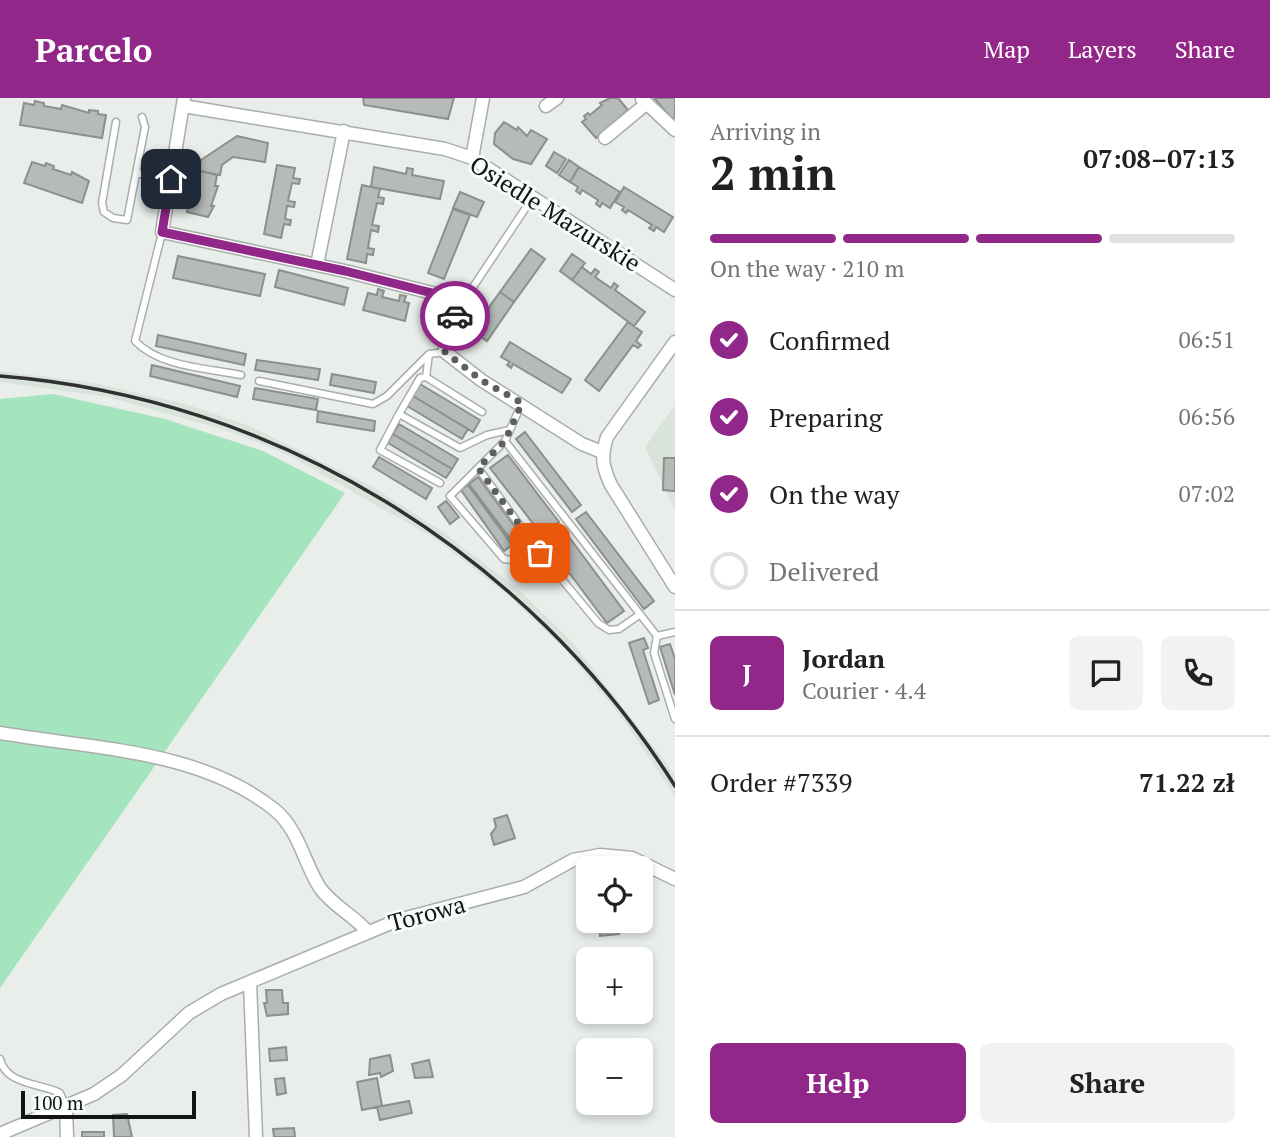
<!DOCTYPE html>
<meta charset="utf-8">
<style>
body{margin:0;font-family:"PT Serif",serif;background:#f2f2f2;color:#202124;height:100vh;display:flex;flex-direction:column;font-size:26px;white-space:nowrap}
*{box-sizing:border-box;margin:0}
p{font-size:23px;color:#757577}
.icon{flex:none;width:38px;height:38px;fill:none;stroke:currentColor;stroke-width:2;stroke-linecap:round;stroke-linejoin:round}
.map{position:relative;flex:1;overflow:hidden}
.panel{display:flex;flex-direction:column;background:#fff;width:595px}
.panel>*{flex:none}
.fabs{position:absolute;left:576px;top:758px;display:grid;gap:14px}
.fabs a{display:grid;place-items:center;width:77px;height:77px;border-radius:10px;background:#fff;box-shadow:0 4px 10px #0003;font-size:35px}
.scale{position:absolute;left:21px;bottom:18px;width:175px;box-sizing:border-box;padding-left:7px;border:4px solid #121413;border-top:0;font-size:19px;line-height:24px;white-space:nowrap;color:#121413;-webkit-text-stroke:5px #f7fcf8;paint-order:stroke}
.pin{position:absolute;display:grid;place-items:center;width:60px;height:60px;color:#fff;margin:-30px;border-radius:14px;box-shadow:0 4px 10px #0006}
.courier{position:absolute;display:grid;place-items:center;width:70px;height:70px;margin:-35px;border:5px solid #92278a;border-radius:50%;background:#fff;color:#222;box-shadow:0 2px 9px #0007}
.headline em{font-style:normal;font-weight:800}
.headline div{display:flex;flex-direction:column-reverse}
.headline{display:flex;align-items:center;justify-content:space-between;height:119px;padding:0 35px}
h1{font-size:46px;font-weight:800;line-height:52px}
.bar{display:grid;grid-template-columns:repeat(4,1fr);gap:10px 7px;align-content:center;height:84px;padding:0 35px}
.bar i{height:9px;border-radius:5px;background:#e0e0e0}
.bar .current{background:#92278a}
.bar p{grid-column:span 4}
.line{display:flex;align-items:center;gap:18px;padding:0 35px;border-top:2px solid #e0e0e0}
.line div{flex:1}
.round{display:grid;place-items:center;flex:none;width:74px;height:74px;border-radius:10px;background:#f2f2f2}
ol{padding:0 35px;list-style:none}
li{display:flex;align-items:center;gap:21px;height:77px}
li p{margin-inline-start:auto}
li .icon{padding:7px;border-radius:50%;background:#92278a;color:#fff;stroke-width:4}
li:last-child{color:#757577}
li i{width:38px;height:38px;border:4px solid #e0e0e0;border-radius:50%}
.cta{display:flex;gap:14px;margin-top:auto;padding:14px 35px}
.cta a{flex:1;height:80px;border-radius:10px;background:#92278a;color:#fff;font-size:28px;font-weight:800;line-height:80px;text-align:center}
.cta a+a{background:#f2f2f2;color:#202124}
header{display:flex;align-items:center;gap:42px;box-sizing:border-box;height:98px;padding:0 35px;background:#92278a;color:#fff}
header strong{font-size:33px}
nav{display:flex;gap:38px;margin-inline-start:auto;font-size:24px}
main{display:flex;flex:1;min-height:0}
.map>svg:first-child{display:block}
.built{fill:#d7e3db}
.green{fill:#a4e5be}
.building{fill:#b6bbb8;stroke:#8c908d;stroke-width:2}
.lines{fill:none;stroke-linecap:round;stroke-linejoin:round}
.service-casing{stroke:#a9aeab;stroke-width:9}
.minor-casing{stroke:#a9aeab;stroke-width:15}
.service{stroke:#fff;stroke-width:6}
.minor{stroke:#fff;stroke-width:12}
.rail{stroke:#2f3130;stroke-width:3.5}
.done{stroke:#5d605f;stroke-width:7;stroke-dasharray:0 12.6}
.route{stroke:#92278a;stroke-width:9}
.labels{text-anchor:middle;stroke-width:6;stroke-linejoin:round;paint-order:stroke}
.street-label{font-size:24px;fill:#121413;stroke:#f7fcf8}
</style>
<header>
<strong>Parcelo</strong>
<nav><a>Map</a><a>Layers</a><a>Share</a></nav>
</header>
<main>
<div class="map">
<svg width="675" height="1039" viewBox="0 0 675 1039">
<rect width="100%" height="100%" fill="#e9eeeb"/>
<!-- built -->
<path class="built" d="M0 273 94 285 185 306 250 328 373 389 443 434 518 491 573 545 667 666 675 679V698L620 617 564 550 509 498 436 441 290 358 232 334 108 299 0 284Z
M675 307V413L645 349Z"/>
<!-- green -->
<path class="green" d="M53 296 165 321 263 353 345 395 0 890V301Z"/>
<!-- building -->
<path class="building" d="M363 0H454L448 21 364 7Z
M610 0H618L628 12 596 40 582 24 586 21 584 18 588 15 590 17 602 7 600 5Z
M654 0H675V19L672 21Z
M35 3 44 5V8L61 11 62 7 89 15V12L98 13V16L106 17 102 40 20 27 24 5 34 7Z
M504 24 517 32 518 29 527 38 531 32 547 41 531 66 513 61 494 46 495 35Z
M237 38 268 45 265 64 233 59 222 67 220 77 199 73 201 62Z
M554 54 566 61 557 75 546 68Z
M569 62 579 69 570 84 559 77Z
M32 64 45 68 46 65 54 68 53 71 71 77 72 74 89 83 82 105 24 85Z
M277 67 295 70 293 80 300 81 299 86 292 85 288 103 295 104 294 109 287 108 285 121 291 122 290 127 284 126 281 140 264 136Z
M374 69 406 76 407 70 413 71 412 77 444 83 440 101 371 89Z
M579 69 620 94 610 110 602 105 600 109 596 106 598 102 582 92 580 96 576 93 578 89 570 84Z
M196 72 217 77 215 88H218L211 108H214L208 119 187 114Z
M362 87 380 91 378 99 384 100 383 106 377 105 372 127 379 128 378 134 371 132 368 150 374 151 373 157 367 156 366 165 347 161Z
M624 89 673 119 664 134 656 129 654 133 649 130 652 127 628 112 626 115 622 112 624 109 615 104Z
M460 94 484 104 477 119 453 110Z
M453 111 470 117 444 181 428 175Z
M531 151 545 161 514 204 500 194Z
M572 156 585 165 572 182 560 173Z
M178 158 265 176 260 198 173 180Z
M582 169 591 176 595 171 599 174 595 179 611 190 614 185 618 188 615 192 645 214 634 228 572 182Z
M279 172 348 190 344 207 275 189Z
M378 191 384 193 382 199 399 203 400 197 406 198 404 204 409 205 405 223 363 212 368 195 377 197Z
M500 194 514 204 487 243 472 233Z
M628 224 642 234 636 243 641 247 638 250 633 247 599 293 585 282Z
M158 237 246 256 244 267 156 248Z
M510 244 571 281 562 295 513 266 511 270 507 267 510 264 501 259Z
M257 262 320 271 318 282 255 272Z
M152 267 240 288 237 299 150 278Z
M332 276 376 284 374 295 330 287Z
M420 286 480 322 473 334 413 298Z
M255 290 318 301 316 312 253 301Z
M413 298 468 331 462 341 407 308Z
M318 313 375 323 374 333 317 324Z
M399 326 458 361 452 371 393 336Z
M525 334 581 407 572 414 516 341Z
M393 336 452 371 446 380 388 345Z
M508 357 559 424 542 437 490 370Z
M379 359 432 390 426 401 373 369Z
M664 360H675V393L663 392Z
M478 379 529 448 520 454 469 386Z
M468 387 512 447 504 453 461 392Z
M446 403 459 419 450 426 438 409Z
M586 414 654 503 644 511 576 421Z
M563 431 624 513 607 525 546 444Z
M644 540 648 550 643 552 659 602 649 606 629 545Z
M670 546 675 561V597L660 549Z
M507 717 515 740 494 747 491 736 496 729 494 721Z
M618 824 619 836 600 838 599 825Z
M266 892H282L283 905H288V916L267 918 264 905H267Z
M286 949 287 962 270 963 269 951Z
M390 957 393 973 381 979 380 975 369 977 370 961Z
M429 962 433 979 415 980 412 966Z
M284 980 286 995 277 997 275 981Z
M377 980 382 1008 362 1012 357 984Z
M409 1003 412 1015 380 1022 377 1009Z
M127 1016 132 1039H114L113 1017Z
M294 1030 295 1039H274L273 1031Z
M82 1034H104V1039H82Z"/>
<g class="lines">
<defs>
<path id="service" d="M116 24 102 105 104 114 113 120 127 122 145 29 142 19
M136 75 171 81
M162 135 135 243C160 269 206 270 241 277
M459 210 533 99
M426 279 429 256 445 254
M259 283 373 306 387 298 429 256
M399 316 420 280 426 279 482 314
M505 343 521 307
M478 370 450 398 504 461 523 463 545 460
M440 385 380 352 399 316 460 350 487 337 510 332
M639 517 619 531 609 532 598 525 540 455 478 370 505 343 657 538
M675 534 657 538 654 555 675 621
M0 961C6 987 40 985 60 995L66 1009"/>
<path id="minor" d="M184 0 162 134 345 173 452 200 459 210 446 238 445 254 481 282 582 346 602 354
M642 1 675 32
M183 8 445 51 472 60 675 192
M546 8 557 0
M605 40 646 6
M472 60 483 0
M317 167 344 33
M675 244 607 339C601 358 602 368 611 387L675 489
M0 635C92 651 199 651 275 712 299 732 304 765 320 790 333 808 353 817 367 833
M250 884 256 1039
M66 1010 67 1039
M0 1036 94 996 122 977 189 915 221 896 398 822 524 789 573 762 600 757 632 760 675 781"/>
</defs>
<!-- service casing -->
<use href="#service" class="service-casing"/>
<!-- minor casing -->
<use href="#minor" class="minor-casing"/>
<!-- service -->
<use href="#service" class="service"/>
<!-- minor -->
<use href="#minor" class="minor"/>
<!-- rail -->
<path class="rail" d="M0 278C276 300 527 454 675 688"/>
</g>
<g class="lines">
<!-- done -->
<path class="done" d="M455 218 446 238 445 254 481 282 522 305 505 343 478 370 540 455"/>
<!-- route -->
<path class="route" d="M171 81 162 134 345 173 452 200 459 210 455 218"/>
</g>
<g class="labels">
<!-- street labels -->
<g class="street-label">
<text transform="translate(555 116) rotate(32)" y="8">Osiedle Mazurskie</text>
<text transform="translate(427 816) rotate(-15)" y="8">Torowa</text>
</g>
</g>
</svg>
<div class="fabs">
<a><svg class="icon" aria-label="locate" viewBox="0 0 24 24"><circle cx="12" cy="12" r="6"/><path d="M12 2v4M12 18v4M2 12h4M18 12h4"/></svg></a>
<a>+</a>
<a>−</a>
</div>
<div class="scale">100 m</div>
<div class="pin" style="left:540px;top:455px;background:#ea580c"><svg class="icon" aria-label="bag" viewBox="0 0 24 24"><path d="M5 8h14l-1 12H6zM9 8a3 3 0 0 1 6 0"/></svg></div>
<div class="pin" style="left:171px;top:81px;background:#1f2937"><svg class="icon" aria-label="home" viewBox="0 0 24 24"><path d="M3 11l9-7 9 7M6 9v11h12V9"/></svg></div>
<div class="courier" style="left:455px;top:218px"><svg class="icon" aria-label="car" viewBox="0 0 24 24"><path d="M5 17H2v-5l4-1 3-4h7l3 4 3 1v5h-3M9 17h6M6 11h13"/><circle cx="7" cy="17" r="2"/><circle cx="17" cy="17" r="2"/></svg></div>
</div>
<section class="panel">
<div class="headline"><div><h1>2 min</h1><p>Arriving in</p></div><em>07:08–07:13</em></div>
<div class="bar"><i class="current"></i><i class="current"></i><i class="current"></i><i></i><p>On the way · 210 m</p></div>
<ol>
<li><svg class="icon" aria-label="check" viewBox="0 0 24 24"><path d="M5 12l5 5 9-10"/></svg>Confirmed<p>06:51</p></li>
<li><svg class="icon" aria-label="check" viewBox="0 0 24 24"><path d="M5 12l5 5 9-10"/></svg>Preparing<p>06:56</p></li>
<li><svg class="icon" aria-label="check" viewBox="0 0 24 24"><path d="M5 12l5 5 9-10"/></svg>On the way<p>07:02</p></li>
<li><i></i>Delivered</li>
</ol>
<div class="line" style="height:126px"><b class="round" style="background:#92278a;color:#fff">J</b><div><b>Jordan</b><p>Courier · 4.4</p></div><a class="round"><svg class="icon" aria-label="chat" viewBox="0 0 24 24"><path d="M4 5h16v11H9l-5 4z"/></svg></a><a class="round"><svg class="icon" aria-label="phone" viewBox="0 0 24 24"><path d="M5 4h4l2 5-3 2q2 4 5 5l2-3 5 2v4C11 20 4 13 5 4z"/></svg></a></div>
<div class="line" style="height:91px"><div>Order #7339</div><b>71.22 zł</b></div>
<div class="cta"><a>Help</a><a>Share</a></div>
</section>
</main>
